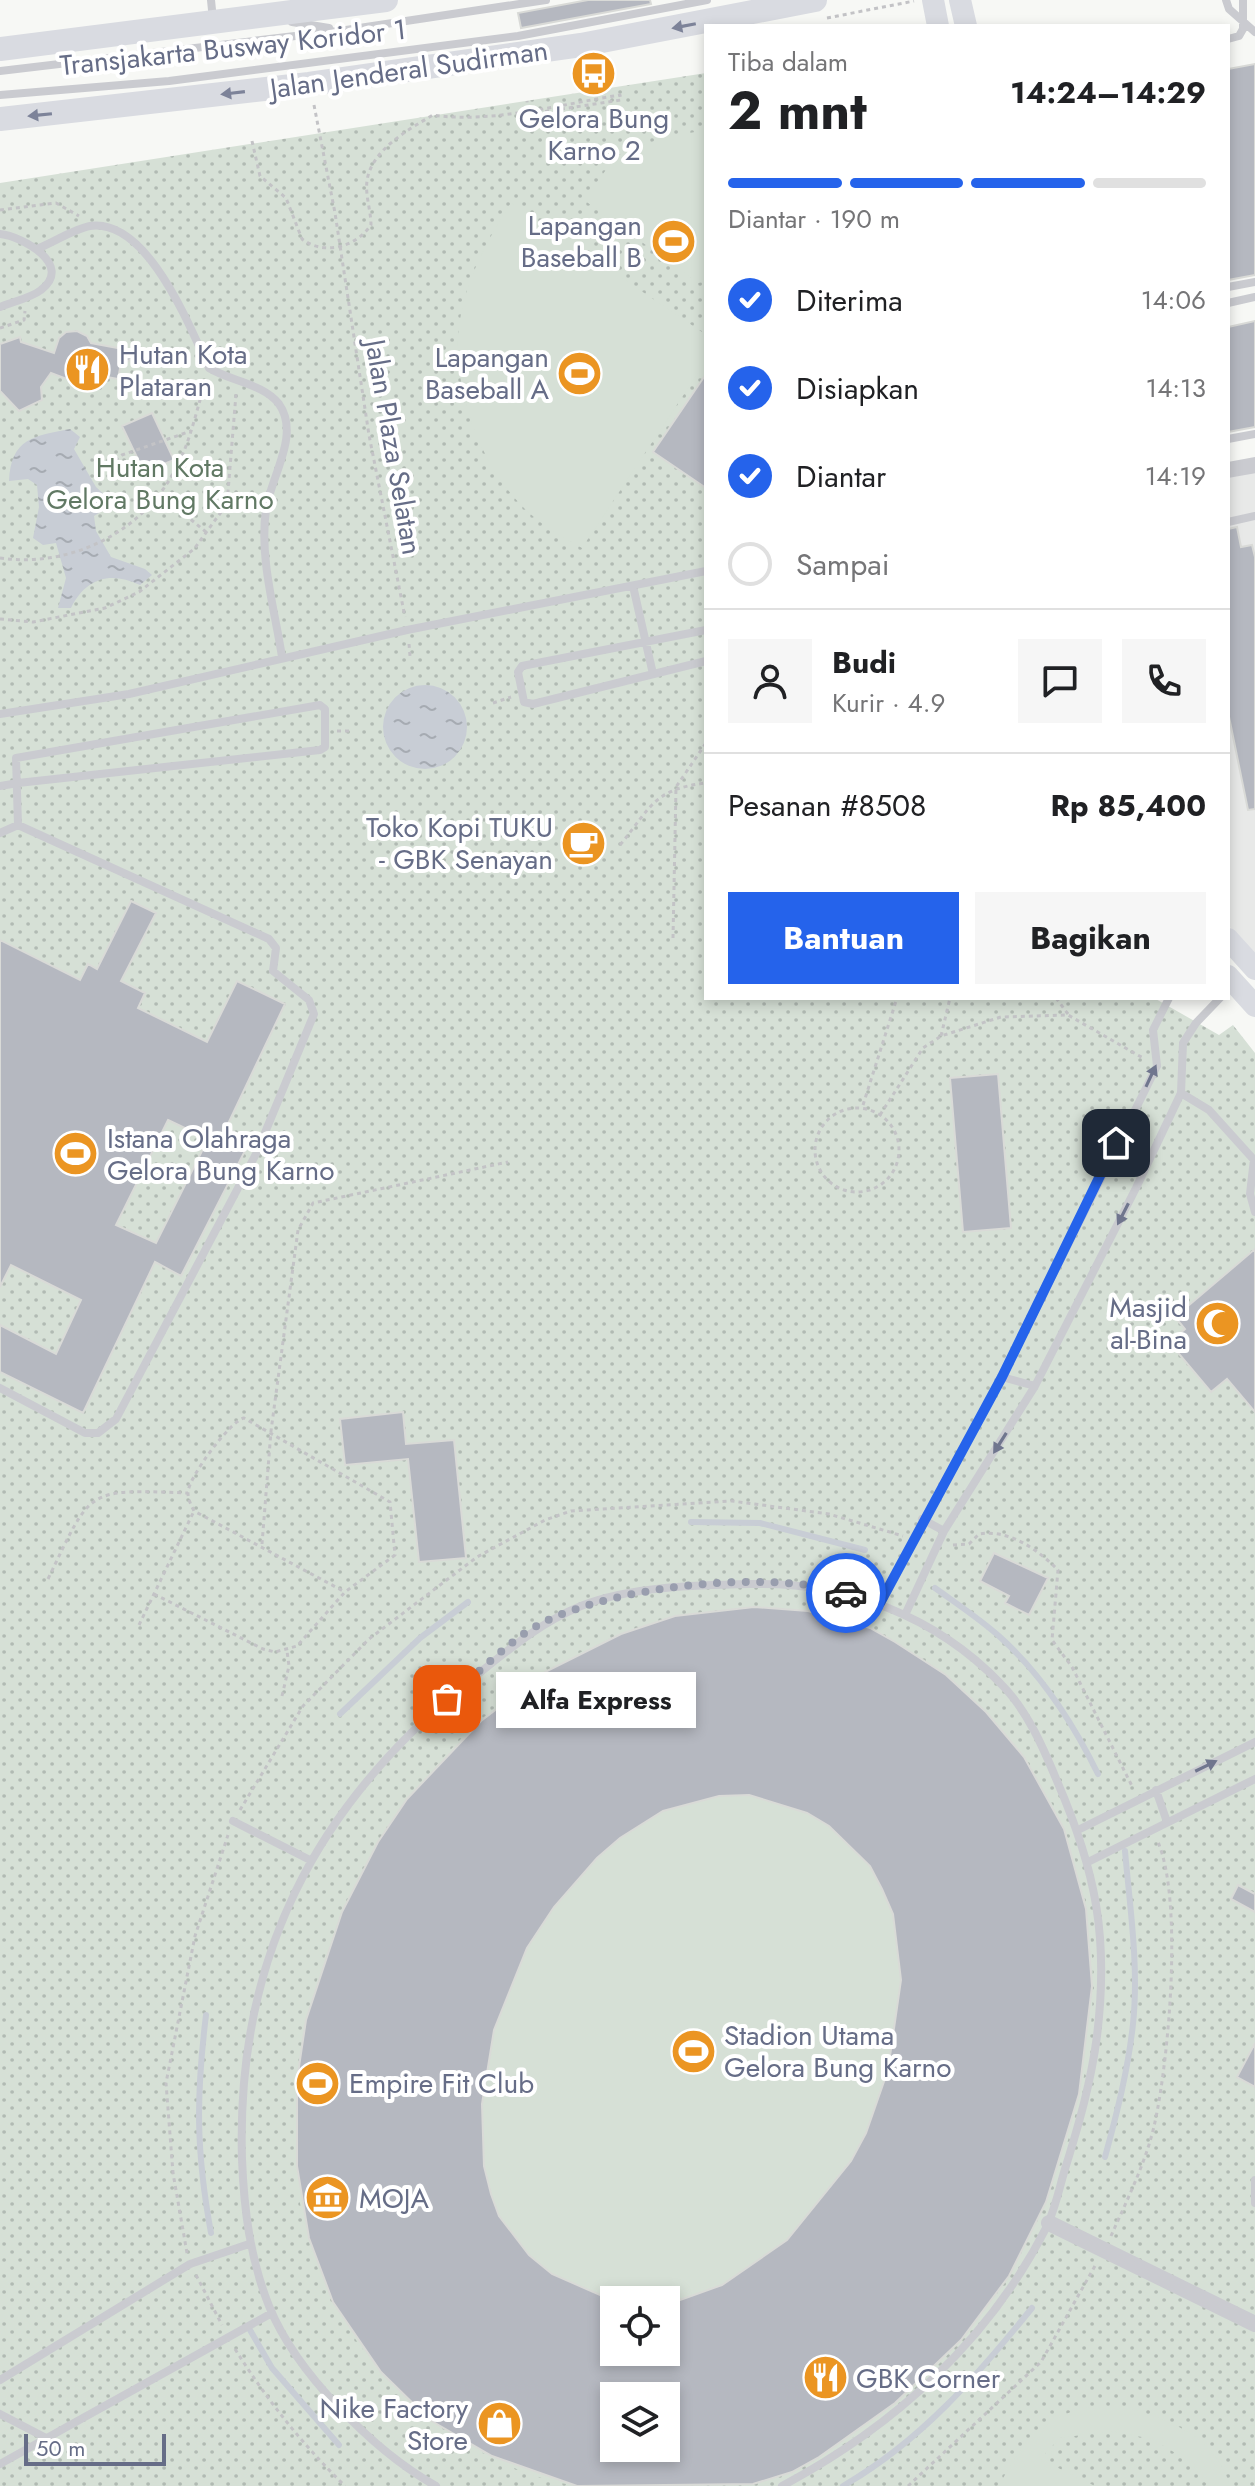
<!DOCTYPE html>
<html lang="id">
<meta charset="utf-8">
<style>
body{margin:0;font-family:Jost,sans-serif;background:#f6f6f6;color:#202124;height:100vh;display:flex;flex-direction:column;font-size:30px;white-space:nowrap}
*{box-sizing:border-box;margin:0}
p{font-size:26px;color:#757577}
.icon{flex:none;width:44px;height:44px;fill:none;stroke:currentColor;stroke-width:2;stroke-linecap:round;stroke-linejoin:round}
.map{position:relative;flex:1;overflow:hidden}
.sheet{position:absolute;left:704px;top:24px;width:526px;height:976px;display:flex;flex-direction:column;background:#fff;border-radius:0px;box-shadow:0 4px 12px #0003}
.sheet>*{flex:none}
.buttons{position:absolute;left:600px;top:2286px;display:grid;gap:16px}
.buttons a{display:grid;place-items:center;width:80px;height:80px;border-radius:0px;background:#fff;box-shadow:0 4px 12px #0003;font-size:40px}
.scale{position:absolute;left:24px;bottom:20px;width:142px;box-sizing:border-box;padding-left:8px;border:4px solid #666d87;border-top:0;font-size:22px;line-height:28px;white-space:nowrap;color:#666d87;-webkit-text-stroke:6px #fff;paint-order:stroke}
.pin{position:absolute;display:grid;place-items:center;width:68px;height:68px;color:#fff;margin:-34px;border-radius:16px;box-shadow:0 4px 12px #0006}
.courier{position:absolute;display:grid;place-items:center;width:80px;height:80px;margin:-40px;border:6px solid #2563eb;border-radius:50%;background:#fff;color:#222;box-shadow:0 2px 10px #0007}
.bubble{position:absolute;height:56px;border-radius:0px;background:#fff;box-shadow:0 4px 12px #0003;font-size:26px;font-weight:700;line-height:56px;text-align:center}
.summary em{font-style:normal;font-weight:700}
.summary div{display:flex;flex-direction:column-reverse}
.summary{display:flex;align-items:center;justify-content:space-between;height:136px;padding:0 24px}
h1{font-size:52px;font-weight:700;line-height:60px}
.bar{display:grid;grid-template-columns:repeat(4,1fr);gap:12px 8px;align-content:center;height:96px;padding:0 24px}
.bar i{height:10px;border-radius:6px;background:#e0e0e0}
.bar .active{background:#2563eb}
.bar p{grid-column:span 4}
.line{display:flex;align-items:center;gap:20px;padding:0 24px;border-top:2px solid #e0e0e0}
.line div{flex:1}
.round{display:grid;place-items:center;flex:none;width:84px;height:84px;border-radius:0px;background:#f6f6f6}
ol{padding:0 24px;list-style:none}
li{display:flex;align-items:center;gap:24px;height:88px}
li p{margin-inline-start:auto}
li .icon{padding:8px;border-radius:50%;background:#2563eb;color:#fff;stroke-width:4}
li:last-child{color:#757577}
li i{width:44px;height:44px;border:4px solid #e0e0e0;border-radius:50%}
.action{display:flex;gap:16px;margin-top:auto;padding:16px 24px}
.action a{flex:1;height:92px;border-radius:0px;background:#2563eb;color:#fff;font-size:32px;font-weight:700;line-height:92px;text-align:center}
.action a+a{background:#f6f6f6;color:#202124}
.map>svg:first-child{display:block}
.built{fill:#e8e9e8}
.park{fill:url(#park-dots);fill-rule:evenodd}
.pitch{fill:#d6e0d6;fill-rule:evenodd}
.water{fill:url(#water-ripples)}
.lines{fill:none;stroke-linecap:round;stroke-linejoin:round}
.stream{stroke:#c8cdd5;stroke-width:6}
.building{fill:#b5b8c0;stroke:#d9dad7;stroke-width:2;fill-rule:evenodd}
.path{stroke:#c3c3c6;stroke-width:3;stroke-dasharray:4 4;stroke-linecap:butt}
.lane{stroke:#cacbd0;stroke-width:8}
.street{stroke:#cacbd0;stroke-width:16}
.secondary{stroke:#d9dbe1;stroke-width:22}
.primary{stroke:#d9dbe1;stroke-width:24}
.oneway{fill:#7d8399}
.oneway2{fill:#70768e}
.done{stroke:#999eae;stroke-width:8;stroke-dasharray:0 14.4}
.route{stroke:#2563eb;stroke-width:10}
.labels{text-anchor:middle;stroke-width:8;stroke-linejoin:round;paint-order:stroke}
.street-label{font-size:28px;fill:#666d87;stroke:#fff}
.poi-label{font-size:28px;fill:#666d87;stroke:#fff;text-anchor:start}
.park-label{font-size:28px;fill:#617964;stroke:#fff}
</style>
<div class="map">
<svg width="1255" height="2486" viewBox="0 0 1255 2486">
<defs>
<pattern id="park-dots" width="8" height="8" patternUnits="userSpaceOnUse" patternTransform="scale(2)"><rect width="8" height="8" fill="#d6e0d6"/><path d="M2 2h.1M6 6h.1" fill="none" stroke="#b1bab3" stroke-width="1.8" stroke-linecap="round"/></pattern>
<pattern id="water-ripples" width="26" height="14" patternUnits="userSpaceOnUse" patternTransform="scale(2)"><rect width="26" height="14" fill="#c8cdd5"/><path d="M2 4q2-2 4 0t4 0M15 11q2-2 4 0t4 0" fill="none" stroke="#a6abb2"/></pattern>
</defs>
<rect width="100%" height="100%" fill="#f7f8f5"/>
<!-- built -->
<path class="built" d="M1255 459V954L1228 925V464Z"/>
<!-- park -->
<path class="park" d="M706 73V998H1154L1219 1035 1233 1025 1255 1053V2486H0V183ZM614 2300H666V2352H614ZM614 2396H666V2448H614Z"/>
<!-- pitch -->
<path class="pitch" d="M706 130V281L698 283 584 200 616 156 662 138Z
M511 203 702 332 706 361 582 548C561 536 539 524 522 506 477 460 448 378 461 314 469 273 489 237 511 203Z
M754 1607C837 1608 908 1640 969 1696 1011 1735 1046 1783 1067 1836 1141 2030 1048 2284 890 2409 855 2437 820 2464 777 2477 735 2486 690 2486 646 2486 624 2486 601 2486 579 2486 513 2479 428 2427 386 2378 363 2351 341 2322 327 2290 237 2093 340 1835 498 1705 574 1644 658 1614 754 1607ZM614 2300H666V2352H614ZM614 2396H666V2448H614Z
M1121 2406C1167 2419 1215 2434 1230 2486H1208L1192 2463 1152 2439 1111 2431 1060 2438 1040 2459 1095 2486H999C1015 2453 1041 2421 1077 2410 1090 2406 1107 2407 1121 2406Z"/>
<!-- water -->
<path class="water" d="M70 429 80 437 74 449 96 487 109 499 107 508 94 516 96 531 111 557 145 569 152 575 140 585C110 571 86 578 71 608H58L66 578 56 543 43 545 33 538 39 507 37 485 28 479 9 481C11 438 34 436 70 429Z
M383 727a42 42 0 1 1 84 0a42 42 0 1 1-84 0Z"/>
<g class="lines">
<!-- stream -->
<path class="stream" d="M691 1522 760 1523 865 1550
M935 1588C957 1604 980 1619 1000 1637 1041 1674 1074 1725 1098 1774
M340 1714 420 1638 468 1602
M206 2015C196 2097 196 2151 211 2233
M1105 2157C1117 2113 1128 2070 1133 2024 1139 1967 1130 1908 1125 1851
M250 2330 272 2368 339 2445
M843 2486C921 2441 976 2377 1032 2308"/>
</g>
<!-- building -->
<path class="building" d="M588 0H650L651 4 521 28 518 13Z
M1255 64V275L1228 280V69Z
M1255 321V427L1228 432V327Z
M77 331 87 336 91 343 123 349 133 359 121 363 118 379 85 373 72 381 51 373 41 387 42 400 19 411 0 391V344L20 337 21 342 54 353 59 338 66 332Z
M706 374V488L653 452Z
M152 413 174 460 144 472 122 426Z
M1237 527 1241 547 1252 545 1255 557V809L1248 810 1228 712V529Z
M131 901 156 913 121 981 145 993 138 1008 207 1042 237 981 285 1004 226 1128 250 1141 181 1276 155 1262 83 1413 0 1372V1325L56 1354 81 1300 11 1265 0 1287V940L80 980 88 964 97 969ZM168 1120 208 1139 156 1243 116 1225Z
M998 1074 1011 1228 963 1232 950 1078Z
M1255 1249V1412L1227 1379 1211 1392 1169 1342 1185 1329 1175 1317Z
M403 1412 406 1444 454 1440 466 1558 419 1562 408 1459 345 1465 340 1419Z
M994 1553 1048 1578 1029 1615 1005 1603 1009 1596 980 1581Z
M754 1607 808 1611 870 1628 895 1642 946 1675 986 1712 1024 1757 1064 1829 1086 1909 1092 1986 1079 2094 1046 2202 1009 2276 961 2340 895 2403 819 2457 792 2472 753 2484 577 2486 492 2456 430 2420 381 2372 333 2302 309 2238 297 2166V2080L306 2020 342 1912 378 1842 407 1799 481 1721 545 1672 621 1634 675 1616ZM749 1795 807 1813 829 1826 870 1866 882 1889 893 1914 901 1980 888 2070 866 2133 851 2161 787 2240 722 2285 666 2305V2352H614V2301L552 2274 529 2255 499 2216 491 2194 484 2166 482 2104 494 2030 527 1948 554 1907 597 1858 620 1838 663 1811 719 1796ZM614 2396H666V2448H614Z
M1238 1885 1255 1894V1912L1231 1899Z
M1255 2043V2087L1237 2077Z"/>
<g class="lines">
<!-- path -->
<path class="path" d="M827 18 914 1
M314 105 335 213 369 435 405 617
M252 141 260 176 286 198 302 239C324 256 356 247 371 225 371 211 365 195 367 181 371 150 409 129 433 115 490 124 562 104 620 95L621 100 529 114 527 101
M0 210 56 203 79 216
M0 328 24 320 25 311
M96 475 122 455 191 431
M160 494 206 532
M227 504 254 508
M0 558C70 568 142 533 175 470 190 443 196 412 205 383
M0 619 33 622 105 608 139 592 194 549 227 504 236 394
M409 644 410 656
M493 703 511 697
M337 731H353
M620 845C651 807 654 789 706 783
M673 938 676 787 706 743
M1056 998 1068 1014
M941 1036 950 998
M863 1105 897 998
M815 1150a42 42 0 1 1 84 0a42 42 0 1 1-84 0Z
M880 1115 923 1048 941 1036 1001 1017 1068 1015 1143 1058
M262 1544 271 1431 298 1230 313 1203 508 1162
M953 1545 969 1544 979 1534C1010 1529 1038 1550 1058 1570L1052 1640 1072 1667 1133 1788
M48 1579C92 1488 85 1489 188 1493
M154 1594 263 1649 275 1652 297 1646 345 1592 395 1555 390 1502 244 1418C231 1420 187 1479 188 1493 188 1499 191 1505 194 1511L345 1592
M139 1625 194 1511
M282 1696 289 1666 287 1651
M240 1810 303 1706 369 1639 477 1557 545 1520 571 1511 732 1501 829 1514 903 1536
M1111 2236C1127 2200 1147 2160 1155 2122 1169 2057 1183 1901 1158 1842
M187 2253 173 2173 166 2083 195 1936 228 1835
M196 2275 222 2325
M235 2349C267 2400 302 2444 345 2486
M908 2486 1041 2362 1096 2264"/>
<!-- lane -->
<path class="lane" d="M211 0 213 20
M1226 0 1229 9 1255 32
M292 22 329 28
M1228 39 1239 36 1243 29V0
M0 71 346 30 546 0
M0 95 169 81 518 36 707 0
M0 234C22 236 74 265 41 290 31 298 12 302 0 307
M39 248C54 242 74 229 90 226 148 218 190 328 209 368 230 381 264 384 279 404 301 435 270 478 266 510 259 557 275 611 282 657
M1228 287 1255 282
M1228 303 1255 297
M1228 439 1255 434
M1228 522 1255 516
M633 586 653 674
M706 630 522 666 518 672 524 702 533 704 706 661
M0 714 129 694 407 630 706 571
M0 786 18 783 320 750 325 747V709L320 705 16 758 18 825 0 833
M1181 1093 1209 1110 1255 1161
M1254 1159 1250 1194 1255 1212
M1002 1377 1035 1386
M0 1388 85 1433H98L116 1419 257 1152 314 1014 309 1000 273 971 276 948 269 939 18 825
M922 1519 944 1531
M880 1603 1002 1377 1157 1066 1153 1030 1169 998
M905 1615 944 1531 1035 1386 1136 1188 1181 1093 1183 1043 1196 1023 1220 998
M1156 1790 1167 1822
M233 1821 310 1860
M1078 1830 1255 1742
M1088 1862 1255 1779
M1255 2180V2203
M0 2380 190 2264 249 2244
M0 2414 48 2439
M0 2464 272 2313
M436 2486C374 2451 296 2373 269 2306 250 2258 244 2210 242 2159 236 1959 314 1807 468 1682 505 1653 537 1624 581 1606 631 1586 700 1585 754 1584 846 1582 936 1616 1001 1684 1027 1710 1043 1747 1057 1781 1096 1871 1109 1938 1097 2036 1091 2082 1079 2124 1065 2169 1059 2189 1055 2210 1046 2228 988 2342 893 2427 782 2486"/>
<!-- street -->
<path class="street" d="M1228 470 1255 465
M1049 2223 1255 2324"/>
<!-- secondary -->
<path class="secondary" d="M933 0 938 26
M960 0 966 26
M1228 939 1255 969
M1228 976 1255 1006"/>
<!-- primary -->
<path class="primary" d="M0 49 386 0
M0 119 309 84 581 45 815 0"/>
</g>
<!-- one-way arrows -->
<defs><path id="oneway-solid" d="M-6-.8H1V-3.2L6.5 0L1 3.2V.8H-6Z" transform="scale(2)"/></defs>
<g class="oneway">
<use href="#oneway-solid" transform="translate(684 26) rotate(169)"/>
<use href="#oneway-solid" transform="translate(233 93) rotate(173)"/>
<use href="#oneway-solid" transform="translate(40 115) rotate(174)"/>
</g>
<g class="oneway2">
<use href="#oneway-solid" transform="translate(1151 1076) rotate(-65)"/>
<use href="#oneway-solid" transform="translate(1123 1214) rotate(117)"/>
<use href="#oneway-solid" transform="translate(1000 1443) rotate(122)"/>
<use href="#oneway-solid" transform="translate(1206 1766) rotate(-26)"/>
</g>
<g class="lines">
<!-- done -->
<path class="done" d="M447 1699C476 1676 510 1639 542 1623 615 1586 768 1569 846 1593"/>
<!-- route -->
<path class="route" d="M846 1593 880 1603 1002 1377 1116 1143"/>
</g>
<!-- icons -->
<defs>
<symbol id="bus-disc" viewBox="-11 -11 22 22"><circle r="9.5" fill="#eb9522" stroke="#fff"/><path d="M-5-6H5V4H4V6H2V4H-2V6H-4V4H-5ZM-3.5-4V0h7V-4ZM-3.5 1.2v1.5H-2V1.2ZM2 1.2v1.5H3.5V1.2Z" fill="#fff"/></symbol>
<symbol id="stadium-disc" viewBox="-11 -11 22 22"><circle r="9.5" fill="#eb9522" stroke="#fff"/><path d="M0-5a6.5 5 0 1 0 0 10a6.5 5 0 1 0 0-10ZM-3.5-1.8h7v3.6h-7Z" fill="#fff"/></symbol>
<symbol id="restaurant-disc" viewBox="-11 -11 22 22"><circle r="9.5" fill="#eb9522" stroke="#fff"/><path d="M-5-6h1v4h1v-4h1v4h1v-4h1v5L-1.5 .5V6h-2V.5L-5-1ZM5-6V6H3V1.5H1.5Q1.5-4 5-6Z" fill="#fff"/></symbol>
<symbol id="cafe-disc" viewBox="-11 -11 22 22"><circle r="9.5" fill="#eb9522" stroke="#fff"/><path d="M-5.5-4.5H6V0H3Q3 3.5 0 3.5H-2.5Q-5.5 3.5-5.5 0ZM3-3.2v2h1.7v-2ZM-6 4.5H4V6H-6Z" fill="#fff"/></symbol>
<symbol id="mosque-disc" viewBox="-11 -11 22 22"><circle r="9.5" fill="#eb9522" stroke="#fff"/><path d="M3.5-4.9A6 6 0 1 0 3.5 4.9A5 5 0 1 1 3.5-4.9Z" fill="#fff"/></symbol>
<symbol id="museum-disc" viewBox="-11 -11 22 22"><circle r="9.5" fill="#eb9522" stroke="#fff"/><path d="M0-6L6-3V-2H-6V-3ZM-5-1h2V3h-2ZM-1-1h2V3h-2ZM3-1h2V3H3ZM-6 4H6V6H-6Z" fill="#fff"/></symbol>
<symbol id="shop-disc" viewBox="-11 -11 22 22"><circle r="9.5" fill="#eb9522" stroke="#fff"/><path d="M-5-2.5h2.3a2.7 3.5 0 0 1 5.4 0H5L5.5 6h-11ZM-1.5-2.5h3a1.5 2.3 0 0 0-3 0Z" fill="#fff"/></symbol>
</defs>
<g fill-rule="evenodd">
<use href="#bus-disc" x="568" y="48" width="51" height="51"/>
<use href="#stadium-disc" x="648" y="216" width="51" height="51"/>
<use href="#restaurant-disc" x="62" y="344" width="51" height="51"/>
<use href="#stadium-disc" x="554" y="348" width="51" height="51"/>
<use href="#cafe-disc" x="558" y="818" width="51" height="51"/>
<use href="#stadium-disc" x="50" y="1128" width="51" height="51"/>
<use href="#mosque-disc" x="1192" y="1298" width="51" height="51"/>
<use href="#stadium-disc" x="668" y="2026" width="51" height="51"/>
<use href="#stadium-disc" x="292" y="2058" width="51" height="51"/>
<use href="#museum-disc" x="302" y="2172" width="51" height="51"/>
<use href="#restaurant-disc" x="800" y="2352" width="51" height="51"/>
<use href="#shop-disc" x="474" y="2398" width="51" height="51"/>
</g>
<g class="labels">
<!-- street labels -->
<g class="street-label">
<text transform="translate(233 47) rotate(-6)" y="10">Transjakarta Busway Koridor 1</text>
<text transform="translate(409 69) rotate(-8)" y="10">Jalan Jenderal Sudirman</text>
<text transform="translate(394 447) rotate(80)" y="10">Jalan Plaza Selatan</text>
</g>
<!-- poi labels -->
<g class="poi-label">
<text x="594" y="128" text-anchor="middle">Gelora Bung<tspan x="594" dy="32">Karno 2</tspan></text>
<text x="642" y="235" text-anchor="end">Lapangan<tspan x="642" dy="32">Baseball B</tspan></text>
<text x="119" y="364">Hutan Kota<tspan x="119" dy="32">Plataran</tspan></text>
<text x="549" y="367" text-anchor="end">Lapangan<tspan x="549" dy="32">Baseball A</tspan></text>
<text x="553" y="837" text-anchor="end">Toko Kopi TUKU<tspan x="553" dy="32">- GBK Senayan</tspan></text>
<text x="107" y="1148">Istana Olahraga<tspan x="107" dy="32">Gelora Bung Karno</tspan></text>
<text x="1187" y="1317" text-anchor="end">Masjid<tspan x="1187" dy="32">al-Bina</tspan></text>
<text x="724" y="2045">Stadion Utama<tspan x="724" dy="32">Gelora Bung Karno</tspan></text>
<text x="349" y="2093">Empire Fit Club</text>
<text x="359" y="2208">MOJA</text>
<text x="856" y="2388">GBK Corner</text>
<text x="468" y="2418" text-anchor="end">Nike Factory<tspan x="468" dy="32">Store</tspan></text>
</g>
<!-- park labels -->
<g class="park-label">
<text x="160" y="477">Hutan Kota<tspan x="160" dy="32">Gelora Bung Karno</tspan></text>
</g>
</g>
</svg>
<div class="buttons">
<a><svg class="icon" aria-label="locate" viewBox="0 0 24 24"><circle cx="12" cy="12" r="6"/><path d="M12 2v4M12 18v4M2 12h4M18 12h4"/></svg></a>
<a><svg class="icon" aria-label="layers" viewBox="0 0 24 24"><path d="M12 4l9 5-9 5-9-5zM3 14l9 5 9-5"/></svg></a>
</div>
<div class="scale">50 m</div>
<div class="pin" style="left:447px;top:1699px;background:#ea580c"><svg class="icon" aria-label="bag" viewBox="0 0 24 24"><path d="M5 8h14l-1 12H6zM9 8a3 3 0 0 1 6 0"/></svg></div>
<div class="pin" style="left:1116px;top:1143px;background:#1f2937"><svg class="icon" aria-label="home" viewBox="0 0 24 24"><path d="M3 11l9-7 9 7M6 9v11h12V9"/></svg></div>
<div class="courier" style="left:846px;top:1593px"><svg class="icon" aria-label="car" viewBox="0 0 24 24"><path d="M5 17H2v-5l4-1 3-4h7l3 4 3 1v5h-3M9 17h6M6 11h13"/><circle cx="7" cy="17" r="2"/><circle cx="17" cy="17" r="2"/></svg></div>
<div class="bubble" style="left:496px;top:1672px;width:200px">Alfa Express</div>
<section class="sheet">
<div class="summary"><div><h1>2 mnt</h1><p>Tiba dalam</p></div><em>14:24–14:29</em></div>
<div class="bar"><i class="active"></i><i class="active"></i><i class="active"></i><i></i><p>Diantar · 190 m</p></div>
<ol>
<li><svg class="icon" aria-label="check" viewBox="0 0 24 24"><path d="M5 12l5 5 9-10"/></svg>Diterima<p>14:06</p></li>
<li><svg class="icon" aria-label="check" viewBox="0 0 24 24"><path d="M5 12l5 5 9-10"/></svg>Disiapkan<p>14:13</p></li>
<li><svg class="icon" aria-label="check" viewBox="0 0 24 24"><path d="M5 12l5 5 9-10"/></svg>Diantar<p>14:19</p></li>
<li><i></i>Sampai</li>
</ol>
<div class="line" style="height:144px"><a class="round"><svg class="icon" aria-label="person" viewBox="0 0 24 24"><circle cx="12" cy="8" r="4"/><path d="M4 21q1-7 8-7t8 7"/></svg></a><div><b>Budi</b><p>Kurir · 4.9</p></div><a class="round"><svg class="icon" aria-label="chat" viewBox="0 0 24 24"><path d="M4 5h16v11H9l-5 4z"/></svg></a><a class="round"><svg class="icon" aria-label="phone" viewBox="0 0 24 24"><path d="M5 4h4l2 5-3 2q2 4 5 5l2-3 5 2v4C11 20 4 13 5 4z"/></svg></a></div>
<div class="line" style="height:104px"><div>Pesanan #8508</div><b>Rp 85,400</b></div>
<div class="action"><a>Bantuan</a><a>Bagikan</a></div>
</section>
</div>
